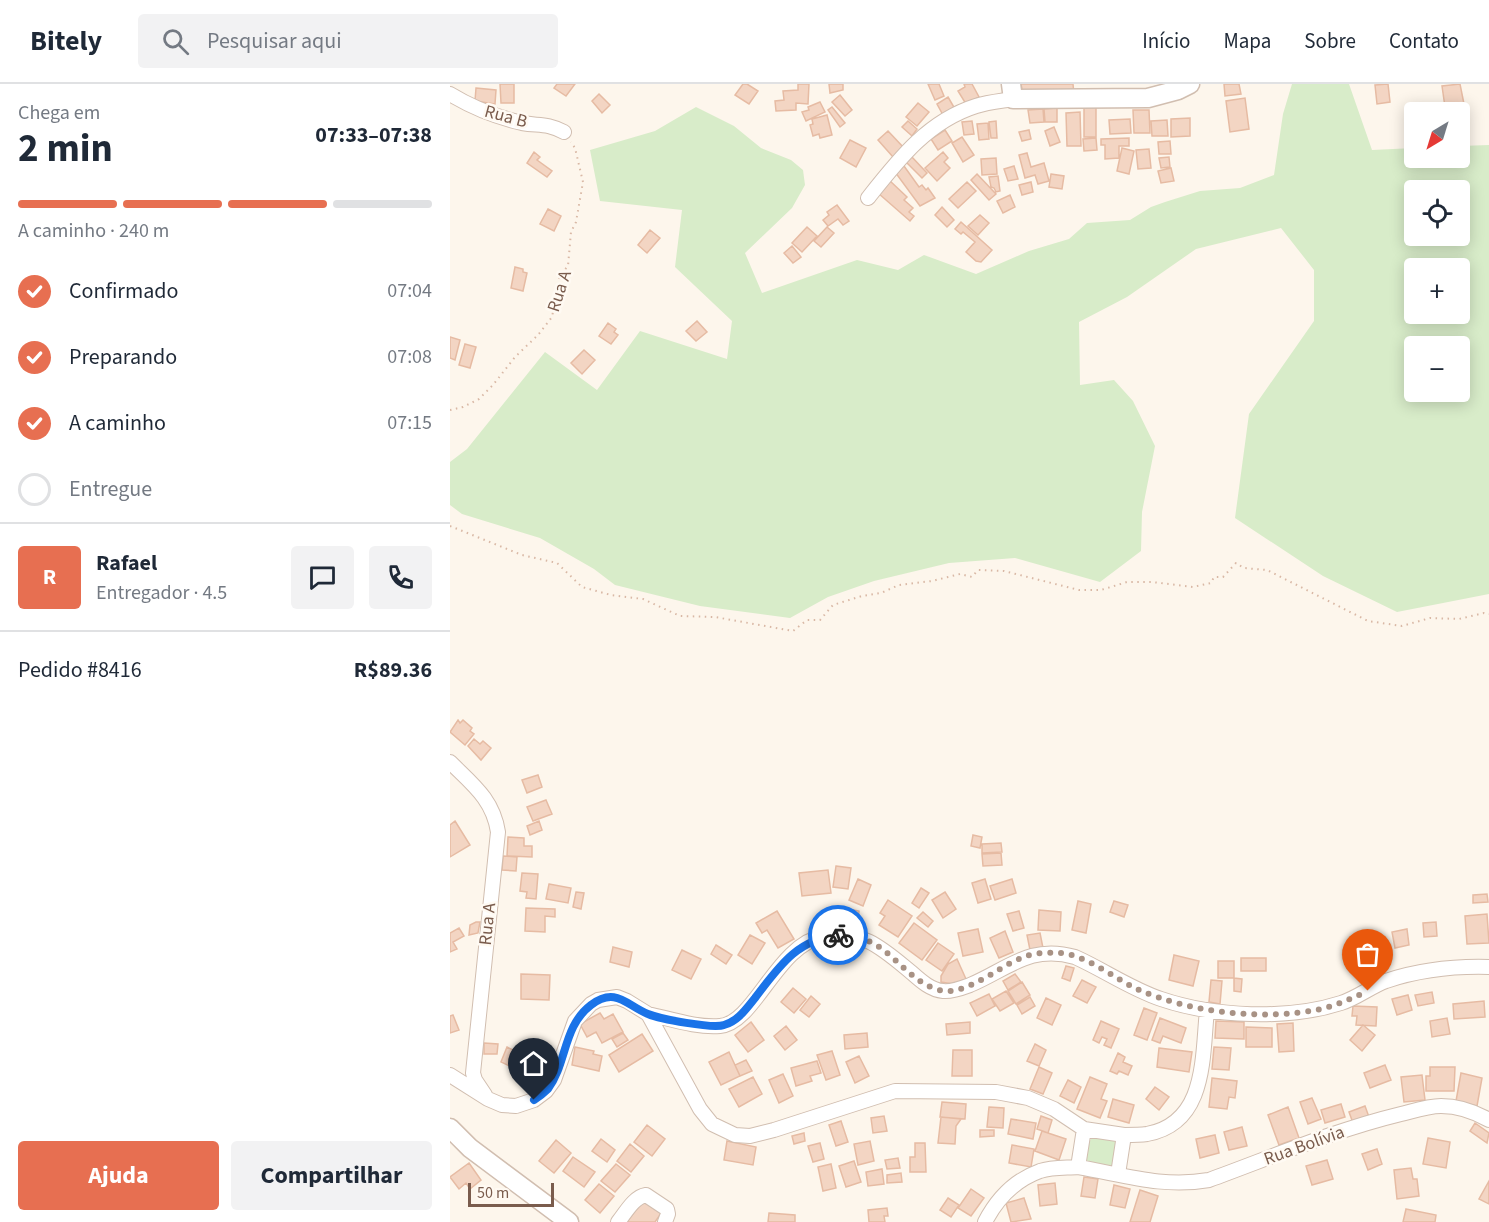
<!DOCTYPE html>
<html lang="pt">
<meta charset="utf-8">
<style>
body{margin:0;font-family:"Source Sans 3",sans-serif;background:#f2f2f3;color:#1f2937;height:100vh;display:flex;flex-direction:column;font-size:22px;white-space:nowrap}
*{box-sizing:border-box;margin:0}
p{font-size:20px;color:#747a83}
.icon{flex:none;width:33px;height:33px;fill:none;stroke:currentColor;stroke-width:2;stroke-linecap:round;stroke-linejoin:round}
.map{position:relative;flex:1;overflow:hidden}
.side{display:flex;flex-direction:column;background:#fff;width:450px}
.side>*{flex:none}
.needle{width:39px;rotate:218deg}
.buttons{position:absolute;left:954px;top:18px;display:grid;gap:12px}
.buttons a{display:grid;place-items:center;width:66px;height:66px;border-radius:6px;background:#fff;box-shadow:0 3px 15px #0003;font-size:30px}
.scale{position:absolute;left:18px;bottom:15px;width:86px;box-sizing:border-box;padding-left:6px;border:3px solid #7a5c4d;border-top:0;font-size:16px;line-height:21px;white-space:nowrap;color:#7a5c4d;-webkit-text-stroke:4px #fffaf3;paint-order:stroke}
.pin{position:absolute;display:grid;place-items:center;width:51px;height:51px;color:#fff;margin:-62px -26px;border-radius:50% 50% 50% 0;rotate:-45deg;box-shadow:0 0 6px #0007}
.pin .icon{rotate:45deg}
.courier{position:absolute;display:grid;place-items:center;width:60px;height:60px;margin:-30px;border:4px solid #1a73e8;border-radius:50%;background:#fff;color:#222;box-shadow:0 2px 8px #0007}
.head em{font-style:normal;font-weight:700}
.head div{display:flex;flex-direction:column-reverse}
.head{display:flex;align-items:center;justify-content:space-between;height:102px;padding:0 18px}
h1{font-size:39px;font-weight:700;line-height:45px}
.bar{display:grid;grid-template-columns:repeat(4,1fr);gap:9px 6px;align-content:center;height:72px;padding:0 18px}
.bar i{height:8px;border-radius:4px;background:#e0e1e3}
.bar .selected{background:#e76f51}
.bar p{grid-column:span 4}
.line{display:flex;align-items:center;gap:15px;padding:0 18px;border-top:2px solid #e0e1e3}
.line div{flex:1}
.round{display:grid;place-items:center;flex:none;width:63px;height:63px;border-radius:6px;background:#f2f2f3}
ol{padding:0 18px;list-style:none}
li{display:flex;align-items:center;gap:18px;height:66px}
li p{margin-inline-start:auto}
li .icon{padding:6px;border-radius:50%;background:#e76f51;color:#fff;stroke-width:4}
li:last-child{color:#747a83}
li i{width:33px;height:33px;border:3px solid #e0e1e3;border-radius:50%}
.cta{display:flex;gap:12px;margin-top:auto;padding:12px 18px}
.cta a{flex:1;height:69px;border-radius:6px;background:#e76f51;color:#fff;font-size:24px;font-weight:700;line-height:69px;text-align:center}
.cta a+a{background:#f2f2f3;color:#1f2937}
header{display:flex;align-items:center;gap:36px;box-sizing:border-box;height:84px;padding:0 30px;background:#fff;border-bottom:2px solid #e0e1e3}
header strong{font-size:28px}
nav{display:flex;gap:33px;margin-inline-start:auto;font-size:21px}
.search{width:420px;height:54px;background:#f2f2f3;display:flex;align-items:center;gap:15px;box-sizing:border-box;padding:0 21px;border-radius:6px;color:#747a83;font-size:22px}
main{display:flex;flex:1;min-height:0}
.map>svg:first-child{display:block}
.green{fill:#d8ecc9;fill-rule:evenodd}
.building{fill:#f3d5c3;stroke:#e6bba3;stroke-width:1.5}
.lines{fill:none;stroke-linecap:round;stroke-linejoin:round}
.minor-casing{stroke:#d1beb0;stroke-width:16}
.tertiary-casing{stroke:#d1beb0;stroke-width:21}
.path{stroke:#d9b8a5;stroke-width:2;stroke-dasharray:1.5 4.5;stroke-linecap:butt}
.minor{stroke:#fff;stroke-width:14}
.tertiary{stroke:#fff;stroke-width:18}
.done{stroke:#a89285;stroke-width:6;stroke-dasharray:0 10.8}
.route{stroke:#1a73e8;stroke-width:8}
.labels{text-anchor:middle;stroke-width:5;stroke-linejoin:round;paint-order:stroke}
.street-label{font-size:18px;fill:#7a5c4d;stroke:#fffaf3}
</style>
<header>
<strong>Bitely</strong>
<div class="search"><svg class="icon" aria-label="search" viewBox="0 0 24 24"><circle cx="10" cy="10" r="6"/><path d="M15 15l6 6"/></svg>Pesquisar aqui</div>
<nav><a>Início</a><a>Mapa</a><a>Sobre</a><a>Contato</a></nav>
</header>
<main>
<section class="side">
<div class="head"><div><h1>2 min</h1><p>Chega em</p></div><em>07:33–07:38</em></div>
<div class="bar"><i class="selected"></i><i class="selected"></i><i class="selected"></i><i></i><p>A caminho · 240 m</p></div>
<ol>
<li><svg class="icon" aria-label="check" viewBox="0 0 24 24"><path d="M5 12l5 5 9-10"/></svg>Confirmado<p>07:04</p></li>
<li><svg class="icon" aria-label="check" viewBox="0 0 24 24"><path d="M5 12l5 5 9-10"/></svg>Preparando<p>07:08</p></li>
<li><svg class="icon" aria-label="check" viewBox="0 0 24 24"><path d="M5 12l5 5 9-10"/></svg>A caminho<p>07:15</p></li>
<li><i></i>Entregue</li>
</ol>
<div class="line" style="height:108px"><b class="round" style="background:#e76f51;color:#fff">R</b><div><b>Rafael</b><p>Entregador · 4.5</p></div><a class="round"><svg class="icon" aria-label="chat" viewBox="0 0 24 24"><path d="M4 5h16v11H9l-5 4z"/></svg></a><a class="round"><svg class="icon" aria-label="phone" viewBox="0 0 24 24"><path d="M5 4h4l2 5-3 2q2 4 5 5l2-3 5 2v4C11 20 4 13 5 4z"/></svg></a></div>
<div class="line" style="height:78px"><div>Pedido #8416</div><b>R$89.36</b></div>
<div class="cta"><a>Ajuda</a><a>Compartilhar</a></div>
</section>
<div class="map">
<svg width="1039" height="1138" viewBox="0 0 1039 1138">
<rect width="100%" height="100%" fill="#fdf6ec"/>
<!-- green -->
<path class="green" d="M842 0H899L922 66 964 64V74H1010V62L1039 61V510L947 528 873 492 785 434 799 330 864 237V186L831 144 746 165 677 213 629 238 630 301 664 296 683 317 705 362 692 428 691 467 650 498 565 474 499 479 424 497 378 513 340 534 250 522 165 501 144 485 90 454 12 430 0 421V378L17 365 95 268 147 306 190 247 277 275 282 237 225 183 232 126 150 117 140 66 205 47 246 23 284 42 311 64 341 76 353 86 355 101 342 124 295 169 312 209 407 176 448 186 474 171 526 190 579 167 619 155 637 139 680 136 701 123 715 118 750 107 790 104 824 91 833 30ZM964 106H1010V152H964ZM964 184H1010V230H964ZM964 262H1010V308H964Z
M645 1052 666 1057 668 1060 665 1081 660 1083 637 1080 634 1076 635 1066 641 1055Z"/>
<!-- building -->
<path class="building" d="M50 0H64V19H51Z
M107 0H125L116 12 104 4Z
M293 0H297L308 7 299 20 285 11Z
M348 0H359L358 20 346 19V26L326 27 325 17 334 16 333 7 348 6Z
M379 0H393V6L380 9Z
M478 0H489L494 12 485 16Z
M514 0H522L529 13 516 20 508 7 515 3Z
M571 0H623L624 11H573Z
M774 0H789L791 10 775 12Z
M938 0 940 18 927 20 925 1Z
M1010 0 1014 20 995 23 992 2Z
M26 4 46 6 45 20 25 17Z
M149 10 160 21 152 29 142 17Z
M390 11 402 26 395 32 382 18Z
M498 13 505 25 493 31 487 20Z
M795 14 799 45 780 48 776 17Z
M370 18 375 28 356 37 352 28 359 26 358 23Z
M468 19 479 28 467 42 456 33Z
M634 22H646V53H634Z
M382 23 395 39 390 43 378 26Z
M607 24V38H595L594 25Z
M593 25 594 38 580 39 578 26Z
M683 26H699L700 49H684Z
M630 28 631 62H617L616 29Z
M377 31 382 51 370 54 369 50 363 52 360 41 363 40 362 35Z
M740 34V52L721 53V35Z
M680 35 681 49 660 50 659 36Z
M717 36 718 52H702L701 37Z
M458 37 467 45 462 52 452 43Z
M522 37 524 50 514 51 512 38Z
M546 37 547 54H541L539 38Z
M538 39 539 55 529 56 527 40Z
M604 43 610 58 600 62 595 47Z
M495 46 502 57 488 66 481 55Z
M579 46 581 55 572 57 569 48Z
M438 47 454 64 443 73 428 56Z
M512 53 524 71 513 78 502 59Z
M646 54 647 66 634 67 633 55Z
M679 54V62H669V74L655 75V61H651V55Z
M400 56 416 64 406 83 390 74Z
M720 57 721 70H709L708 58Z
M672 64 684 67 679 90 667 87Z
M699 65 701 84 688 85 686 66Z
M84 68 90 73 87 76 102 87 97 93 77 79Z
M493 68 498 74 494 78 500 84 487 97 475 84Z
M577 69 581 83 594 79 599 97 588 100 585 91 575 94 569 71Z
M461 72 477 89 472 94 456 78Z
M719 73 720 83 711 84 709 74Z
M546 74 547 90 532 91 531 75Z
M454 82 469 103 472 101 476 106 478 104 485 114 470 122 445 88Z
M564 82 568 95 558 97 554 85Z
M721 84 724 97 711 99 708 87Z
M527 90 546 110 539 116 521 96Z
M601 90 614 92 612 105 599 103Z
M548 92 550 107 546 108 544 104 541 103 539 93Z
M439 96 457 113 454 116 463 124 459 128 464 132 460 137 428 109Z
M517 98 526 107 508 124 499 115Z
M581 98 583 108 572 111 569 101Z
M560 111 565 123 553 129 547 117Z
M387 121 399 137 393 141 388 135 378 142 373 136 379 131 377 128Z
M492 123 504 136 497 143 485 131Z
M98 125 111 132 104 147 90 140Z
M530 131 539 139 528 151 518 142Z
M511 138 542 166 531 178 526 177 516 168 525 158 513 148 511 150 505 145Z
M357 143 367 152 352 168 342 159Z
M377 143 384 149 371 163 364 157Z
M200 146 210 154 197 169 188 161Z
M342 162 351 173 343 179 334 169Z
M65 183 73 185V188L77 189 73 207 61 204Z
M247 237 257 248 246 257 236 247Z
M158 239 166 245 164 248 168 251 161 260 149 252Z
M0 253 10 256 5 276 0 274Z
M15 260 26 263 20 284 9 281Z
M134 266 145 276 132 290 121 279Z
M8 636 10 639 13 636 22 644 20 647 24 650 15 661 0 648Z
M24 655 30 660 33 657 41 664 31 676 18 662Z
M88 691 92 703 77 709 72 696Z
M96 716 102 730 83 737 77 723Z
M5 737 20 761 0 773V741Z
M89 737 92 746 80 751 77 742Z
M523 751 532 753 530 764 521 762Z
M58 753 74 754V762H82V773L57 772Z
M551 759 552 768 532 769V760Z
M551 769 552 781 533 782 532 770Z
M53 772 67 773 66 787 52 786Z
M386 782 401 784 398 805 383 803Z
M378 786 381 809 352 812 349 789Z
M72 789 88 790 86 815 76 814 77 808 70 807Z
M408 795 421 801 413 822 399 816Z
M535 795 541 815 528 819 522 799Z
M562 795 566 809 545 816 540 802Z
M99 800 121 804 118 819 96 815Z
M471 804 479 809 469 824 462 819Z
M126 808 134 809 131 825 123 823Z
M495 808 506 825 493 834 482 816Z
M1037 810 1038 818 1023 819V811Z
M438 816 462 832 448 853 429 841 435 832 430 829Z
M628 817 641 820 636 849 622 846Z
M664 817 678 821 674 833 660 828Z
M76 824 105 825V833L95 832V848L75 847Z
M393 824 409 827 407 846 390 844Z
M589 826 611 828 610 847 588 846Z
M327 827 344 855 328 864 317 846 312 849 306 839Z
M569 827 574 844 563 847 557 830Z
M473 828 483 837 478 843 467 834Z
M1037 830 1039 859 1017 860 1015 832Z
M26 838H30L28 849 19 851 20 841Z
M986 838 987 852 974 853 973 839Z
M464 839 487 856 472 876 449 859Z
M9 844 14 852 3 858 7 865 0 868V849Z
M528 845 533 868 513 872 508 849Z
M957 845 959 861 945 864 942 848Z
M555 847 563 868 549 874 540 854Z
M590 849 593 864 580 866 577 851Z
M300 851 315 859 302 880 288 871Z
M488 859 504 870 492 887 476 876Z
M925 860 929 885 906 888 902 863Z
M266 861 282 871 276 880 261 870Z
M163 863 182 868 179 883 160 878Z
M232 866 251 875 241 895 222 886Z
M724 871 749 877 743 902 719 896Z
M791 874H816V887H791Z
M507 875 516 895 503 900 491 898V892L498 880Z
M768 877H784V894H768Z
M616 882 624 884 620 897 612 894Z
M71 890 100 891 99 916 71 915Z
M565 890 571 898 558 906 553 897Z
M784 894 792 895 791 908 784 907Z
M632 896 646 903 637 919 623 912Z
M761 896 772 897 770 920 759 918Z
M572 898 580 911 566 920 558 907Z
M343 904 356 915 344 929 331 918Z
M556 907 564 919 550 927 542 915Z
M982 908 984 919 968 922 965 911Z
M539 910 545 922 527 932 520 919Z
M958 911 962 926 947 931 942 915Z
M361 912 370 920 359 933 350 926Z
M580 913 585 922 572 930 567 921Z
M596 914 611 921 602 941 587 934Z
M1034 917 1035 933 1004 935 1003 920Z
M903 922 927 923 926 942 906 941 907 932H902Z
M694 924 707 929 697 956 684 951Z
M150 929 154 935 163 930 173 948 152 959 146 948 137 953 130 940Z
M3 931 9 946 0 949V932Z
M710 934 736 944 731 959 713 952 710 959 702 956Z
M997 934 1000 950 982 953 980 937Z
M651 937 669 945 661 964 654 961 657 955 652 953 649 959 643 956Z
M766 937 794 938V955L765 954Z
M301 938 314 956 298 968 285 951Z
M520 938V949L497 951 496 940Z
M843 939 844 967 829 968 827 940Z
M913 941 925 951 912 967 900 956Z
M336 942 347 956 335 966 324 952Z
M796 943 822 944V963H796Z
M173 949 178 956 167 963 162 955Z
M417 949 418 963 395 965 394 951Z
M192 950 203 967 169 988 159 971Z
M34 959 48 960 47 970H34Z
M585 960 596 966 589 982 577 977Z
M57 963 79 974 72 988 51 978Z
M125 963 144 967 143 970 152 972 149 987 122 981Z
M764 963 781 964 779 986 762 985Z
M709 964 742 968 739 988 707 983Z
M503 966H522V992H502Z
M382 967 390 991 376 996 367 971Z
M279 968 290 992 271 1001 259 978Z
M668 969 675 973 673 978 682 982 678 991 669 987 667 990 660 987Z
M409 972 419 992 405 999 396 978Z
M296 976 302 987 290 992 285 981Z
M367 977 371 989 360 992 362 997 346 1002 341 984Z
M935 981 941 996 920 1004 914 989Z
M589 983 602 989 593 1010 580 1005Z
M980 983H1005L1004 1007H976V992H980Z
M1011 989 1032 994 1027 1022 1006 1017Z
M333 990 343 1012 329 1019 319 996Z
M972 991 975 1016 954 1018 951 993Z
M303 993 312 1010 289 1023 279 1005Z
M640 993 657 1000 651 1015 657 1017 650 1034 627 1025Z
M762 994 787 997 785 1014 779 1013 777 1025 759 1023Z
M618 996 631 1003 624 1019 610 1012Z
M705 1003 719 1013 709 1026 696 1015Z
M862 1014 871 1035 858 1040 850 1018Z
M663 1015 684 1021 679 1039 658 1033Z
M492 1018 516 1020 515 1035 490 1033Z
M891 1020 895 1033 875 1039 871 1026Z
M915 1022 919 1033 903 1039 899 1028Z
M539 1023 554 1024 553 1044 537 1043Z
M838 1023 849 1054 829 1061 818 1031Z
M434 1032 437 1047 423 1049 421 1034Z
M591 1032 602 1036 598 1049 587 1045Z
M491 1033 511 1035 506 1042 505 1060 488 1059Z
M561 1035 586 1039 583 1055 558 1050Z
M391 1037 398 1058 386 1062 379 1041Z
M1025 1039 1039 1049 1037 1059 1020 1047Z
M197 1041 215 1055 202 1072 184 1058Z
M792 1043 797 1062 779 1066 774 1048Z
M530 1046H544V1052L530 1053Z
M592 1047 616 1055 609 1076 585 1067Z
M354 1049 355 1057 344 1060 342 1052Z
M765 1051 769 1069 750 1074 746 1055Z
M978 1054 1000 1058 996 1084 973 1080Z
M151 1055 165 1066 157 1078 142 1067Z
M106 1056 121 1069 104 1089 89 1077Z
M277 1057 306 1063 303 1081 274 1076Z
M420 1057 424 1077 408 1081 404 1060Z
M370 1059 374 1075 363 1078 358 1062Z
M465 1059H475L476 1088H460V1073H465Z
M180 1060 194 1072 181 1088 167 1077Z
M562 1061 584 1065 581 1083 559 1079Z
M927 1065 932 1080 918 1086 912 1070Z
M123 1073 145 1088 134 1103 113 1087Z
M448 1074 450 1084 437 1085 435 1076Z
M877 1076 883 1095 862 1101 856 1082Z
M404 1077 411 1098 396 1103 389 1082Z
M19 1079 31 1096 20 1105 16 1099 9 1105 0 1093Z
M166 1080 180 1091 165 1108 151 1097Z
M381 1080 386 1104 373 1107 368 1083Z
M961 1084 963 1095H967L969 1112 947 1115 944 1086Z
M432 1085 434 1100 418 1102 416 1088Z
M451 1089 452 1098 437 1099V1091Z
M634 1093 648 1095 645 1114 631 1112Z
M1039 1097V1120L1029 1115Z
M605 1099 607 1120 590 1122 588 1101Z
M149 1100 164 1112 150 1129 135 1116Z
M664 1101 680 1105 675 1124 660 1121Z
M521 1105 534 1114 521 1132 508 1124Z
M690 1106 708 1112 700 1138H680Z
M498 1114 509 1121 501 1133 490 1126Z
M574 1114 581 1135 561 1138 556 1119Z
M194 1115 212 1128 205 1138H177Z
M437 1124 438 1132H434L435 1138H419L418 1126Z
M956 1125 986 1131 985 1138H953Z
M319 1129 345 1131V1138H318Z"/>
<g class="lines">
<defs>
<path id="minor" d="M0 10C23 24 46 33 72 39 89 42 97 39 114 48
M418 114C448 76 478 37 526 22 538 18 551 17 563 15
M0 678C22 700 43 715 48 748L23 989 25 996 35 1011
M198 930C221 935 247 944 270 942 305 939 327 860 374 852 413 845 434 866 462 889 471 897 481 906 493 907 502 908 512 904 520 901 558 885 580 860 625 873 654 886 681 905 711 915 764 933 838 936 891 919 907 914 920 903 936 897 969 886 1004 882 1039 883
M0 991 38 1015 52 1021 66 1022 84 1016 96 1007 104 996 125 937 141 920 148 916 167 913 177 917 198 930 250 1025 262 1040 285 1051 300 1052 324 1046 445 1007 546 1008 578 1014 604 1025 634 1045
M674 1051C681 1051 690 1051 697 1050 757 1039 752 973 757 926
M668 1090 674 1051 634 1045 628 1083C675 1091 712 1104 759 1096 822 1073 885 1046 951 1030 963 1027 978 1022 991 1022 1008 1022 1025 1028 1039 1036
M168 1138C176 1128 184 1113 196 1111L217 1125 218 1130 215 1138
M535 1138C547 1115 565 1096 590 1087 602 1083 616 1084 628 1083"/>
<path id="tertiary" d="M561 0 563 15 698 14 728 6 740 0
M0 1044 20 1064 119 1138"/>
</defs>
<!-- minor casing -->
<use href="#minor" class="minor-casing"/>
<!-- tertiary casing -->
<use href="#tertiary" class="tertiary-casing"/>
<!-- path -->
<path class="path" d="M0 326 13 323 29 315 43 301 65 273 88 251 102 233 110 191 118 182 121 148 126 138 133 98 125 64 121 58
M0 442 72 471 107 479 132 503 161 511 193 515 230 532 265 533 343 547 357 536H370L383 521 412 512 431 509 449 501 482 497 510 490 522 493 528 486 554 487 629 506H651L677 498H702L743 503 761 499 764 493H773L786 479 794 484 817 486 918 537 952 542 980 534 1009 535 1034 529 1039 530"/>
<!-- minor -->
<use href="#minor" class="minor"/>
<!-- tertiary -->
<use href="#tertiary" class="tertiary"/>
</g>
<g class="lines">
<!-- done -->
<path class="done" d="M388 851C439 850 450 895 489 906 514 913 547 884 569 875 581 869 595 868 609 869 635 870 664 894 687 905 740 929 814 937 871 925 887 921 902 914 918 907"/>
<!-- route -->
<path class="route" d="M84 1016C89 1013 94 1009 98 1005 117 979 113 942 141 921 166 902 177 922 198 930 210 935 263 945 274 941 288 937 296 925 305 914 328 884 347 855 388 851"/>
</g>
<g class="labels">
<!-- street labels -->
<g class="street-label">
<text transform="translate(56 32) rotate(15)" y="6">Rua B</text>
<text transform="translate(109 207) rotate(-72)" y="6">Rua A</text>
<text transform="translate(37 840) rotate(-84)" y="6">Rua A</text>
<text transform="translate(854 1061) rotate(-20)" y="6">Rua Bolívia</text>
</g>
</g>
</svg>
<div class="buttons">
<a><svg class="needle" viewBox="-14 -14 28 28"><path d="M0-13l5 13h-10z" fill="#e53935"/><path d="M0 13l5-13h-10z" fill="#747a83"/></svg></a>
<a><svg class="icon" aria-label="locate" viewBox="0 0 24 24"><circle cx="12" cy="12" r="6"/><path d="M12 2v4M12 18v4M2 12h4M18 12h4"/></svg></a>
<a>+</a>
<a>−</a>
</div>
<div class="scale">50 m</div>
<div class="pin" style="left:918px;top:907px;background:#ea580c"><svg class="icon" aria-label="bag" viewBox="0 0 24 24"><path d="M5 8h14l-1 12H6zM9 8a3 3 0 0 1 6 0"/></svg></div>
<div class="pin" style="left:84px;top:1016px;background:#1f2937"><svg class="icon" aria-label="home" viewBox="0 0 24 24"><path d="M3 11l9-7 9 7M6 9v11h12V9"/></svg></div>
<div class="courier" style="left:388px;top:851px"><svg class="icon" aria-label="bike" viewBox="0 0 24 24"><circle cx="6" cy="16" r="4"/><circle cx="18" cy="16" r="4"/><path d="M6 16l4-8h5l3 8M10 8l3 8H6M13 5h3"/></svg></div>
</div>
</main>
